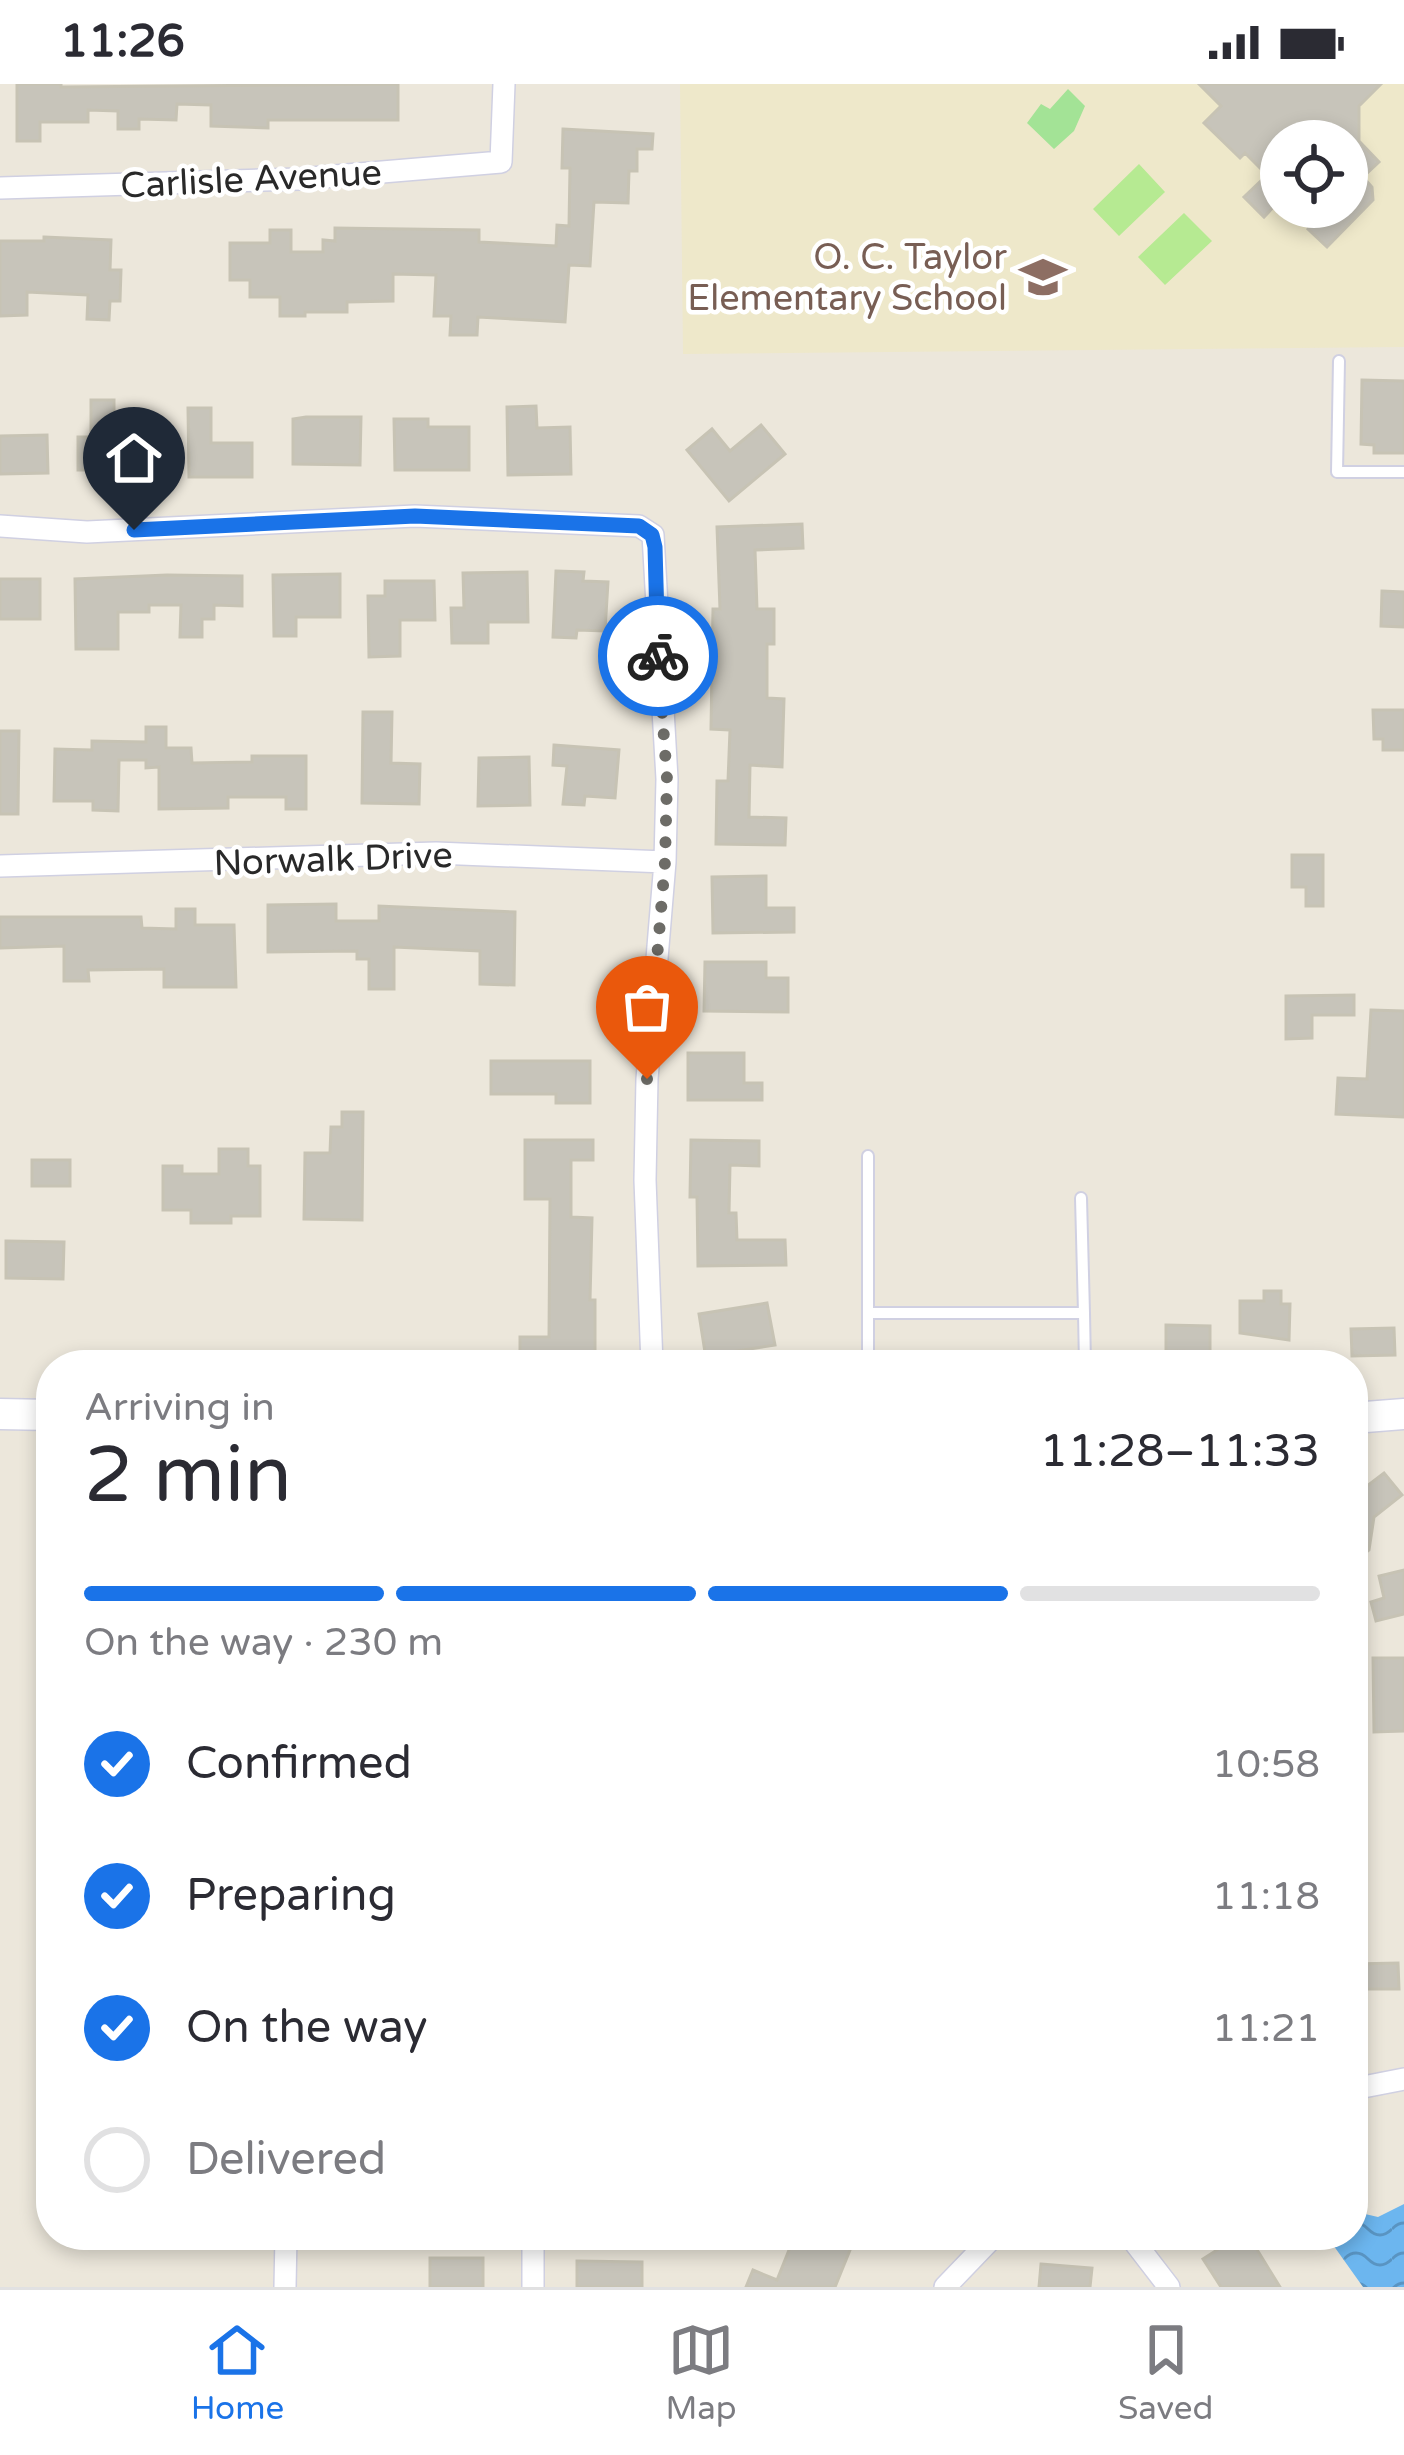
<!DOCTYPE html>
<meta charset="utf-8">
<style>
body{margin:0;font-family:"Varela Round",sans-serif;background:#f7f7f7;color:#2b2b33;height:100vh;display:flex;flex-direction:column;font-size:45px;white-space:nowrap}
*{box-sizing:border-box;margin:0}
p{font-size:39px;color:#7c7c81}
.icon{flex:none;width:66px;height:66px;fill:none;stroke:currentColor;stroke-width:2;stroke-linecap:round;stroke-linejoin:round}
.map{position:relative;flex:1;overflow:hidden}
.drawer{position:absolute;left:36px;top:1266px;width:1332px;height:900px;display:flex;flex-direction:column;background:#fff;border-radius:48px;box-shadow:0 6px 18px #0003}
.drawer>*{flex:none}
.fabs{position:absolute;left:1260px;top:36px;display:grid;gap:24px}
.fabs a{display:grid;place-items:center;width:108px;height:108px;border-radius:50%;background:#fff;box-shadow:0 6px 18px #0003;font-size:60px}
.pin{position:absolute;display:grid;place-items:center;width:102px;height:102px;color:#fff;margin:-123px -51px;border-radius:50% 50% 50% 0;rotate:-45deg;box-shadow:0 0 12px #0007}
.pin .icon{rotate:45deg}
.courier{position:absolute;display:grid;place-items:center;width:120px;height:120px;margin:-60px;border:9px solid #1a73e8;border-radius:50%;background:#fff;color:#222;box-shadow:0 3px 15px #0007}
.head em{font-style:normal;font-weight:600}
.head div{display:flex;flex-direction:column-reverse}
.head{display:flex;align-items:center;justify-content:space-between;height:204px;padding:0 48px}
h1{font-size:78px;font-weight:600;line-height:90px}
.bar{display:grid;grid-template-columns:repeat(4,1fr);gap:18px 12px;align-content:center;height:144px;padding:0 48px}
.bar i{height:15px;border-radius:9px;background:#e1e1e2}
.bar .on{background:#1a73e8}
.bar p{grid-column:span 4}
ol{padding:0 48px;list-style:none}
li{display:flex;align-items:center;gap:36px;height:132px}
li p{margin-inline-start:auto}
li .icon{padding:12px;border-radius:50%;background:#1a73e8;color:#fff;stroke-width:4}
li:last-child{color:#7c7c81}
li i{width:66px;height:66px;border:6px solid #e1e1e2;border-radius:50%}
.status{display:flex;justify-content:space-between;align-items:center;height:84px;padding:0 60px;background:#fff;direction:ltr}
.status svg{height:33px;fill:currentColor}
.tabs{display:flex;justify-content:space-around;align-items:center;height:168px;border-top:3px solid #e1e1e2;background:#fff;font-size:33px;color:#7c7c81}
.tabs a{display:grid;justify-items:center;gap:6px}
.tabs .on{color:#1a73e8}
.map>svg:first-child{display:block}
.education{fill:#eee8ca;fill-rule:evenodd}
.park{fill:#a3e396}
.pitch{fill:#b6ea92}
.water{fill:url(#water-waves)}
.building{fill:#c7c4ba;stroke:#c7c3b4;stroke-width:3}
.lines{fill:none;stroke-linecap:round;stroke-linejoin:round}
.lane-casing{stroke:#d0d0e2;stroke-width:14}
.street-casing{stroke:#d0d0e2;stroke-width:24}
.secondary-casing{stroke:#d0d0e2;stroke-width:33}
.lane{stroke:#fff;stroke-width:10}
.street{stroke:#fff;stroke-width:21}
.secondary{stroke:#fff;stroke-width:30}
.done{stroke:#6d6c67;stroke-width:12;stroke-dasharray:0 21.6}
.route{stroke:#1a73e8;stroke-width:15}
.labels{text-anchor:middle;stroke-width:9;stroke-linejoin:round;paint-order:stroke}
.street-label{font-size:36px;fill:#292929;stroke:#fff}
.education-label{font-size:36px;fill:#785e54;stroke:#fff;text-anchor:end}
</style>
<div class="status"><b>11:26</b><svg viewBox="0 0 49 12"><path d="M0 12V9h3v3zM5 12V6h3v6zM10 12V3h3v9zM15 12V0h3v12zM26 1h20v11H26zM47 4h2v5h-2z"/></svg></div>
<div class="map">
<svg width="1404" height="2203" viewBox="0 0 1404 2203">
<defs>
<pattern id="water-waves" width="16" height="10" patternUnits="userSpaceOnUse" patternTransform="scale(3)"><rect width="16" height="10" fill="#6cb6ef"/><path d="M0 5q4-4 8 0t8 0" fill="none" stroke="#5994c2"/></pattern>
</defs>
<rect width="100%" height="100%" fill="#ece7db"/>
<!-- education -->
<path class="education" d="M680 0H1404V263L683 270ZM1281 57H1347V123H1281Z"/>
<!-- park -->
<path class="park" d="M1068 5 1085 22 1074 47 1054 65 1027 39 1041 20 1050 25Z"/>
<!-- pitch -->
<path class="pitch" d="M1139 80 1165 108 1119 152 1093 125Z
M1184 129 1212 157 1165 201 1138 173Z"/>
<!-- water -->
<path class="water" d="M1353 2113 1365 2130 1378 2133 1404 2120V2203H1363L1326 2151H1353Z"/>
<!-- building -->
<path class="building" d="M17 0H61V3L398 0V36H268V44L211 42V21L177 20 176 36 139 35V45H118V27L88 26V38H40V57H17Z
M1199 0H1381L1359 22V57L1379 78 1363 93 1372 103 1373 116 1327 163 1308 145 1314 137 1299 123H1347V57H1281V115L1264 133 1244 113 1267 91 1245 69 1240 74 1204 39 1221 22Z
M563 45 653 50 652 65H637V87H629L628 119 594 118 590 182 569 181 565 238 478 233 477 251H450L451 232H434L436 191 393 190V217L347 218V228H305V232H280V213H250V196H230V159H270V146H291V168H323V156L335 157V144L479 146V158L556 162 557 141 569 142 570 84H562Z
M44 153 111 156 110 186H121L120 217H110L109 236 87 235 88 211 27 208V231L0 232V157H44Z
M1362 296 1404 297V369H1374V361L1361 360Z
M91 316H114V356H148L147 399 106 398V386H78V353H91Z
M536 322 537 344 570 343 571 390 508 391 507 323Z
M188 324H211V359H252V393H189Z
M306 333H361L360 381 293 380V335Z
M394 335H428V343H469V386H395Z
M761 341 785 370 729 417 687 366 712 345 730 367Z
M47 351 48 389 0 390V352Z
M802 440 803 464 755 466 757 525H774V560H767V614L784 615 782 683 750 681 749 733 786 734 785 761 716 760 717 697H728L730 646 711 645 713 525H720L717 443Z
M556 487 584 488 583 497 608 498 605 547 577 546 576 554 553 553Z
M527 488 528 538H488V559H452L451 524H464L463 489Z
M340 490V533H296V552H274L273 491Z
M167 491 242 492V522L214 521V535H202V553H180L181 521H149V528H118V565H76L75 495Z
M0 495H40V535H0Z
M385 497H434L435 536H400V572L369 573 368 512H385Z
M1382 507 1404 508V543L1381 542Z
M1373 626H1404V666H1383V655H1374Z
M363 628H392L391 679 420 680 419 720 362 719Z
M146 643H166V664H191L192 679 252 678V672H306V725H286V713H228V724L159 725V683L146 684V676H119L118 727 93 726V717H54L55 665 92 666V657L146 658Z
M0 647H19L18 730H0Z
M554 661 619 666 615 714 585 712 584 721 563 720 567 682 553 681Z
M529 673 530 721 478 722 479 674Z
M1292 771H1323V822H1306V803H1292Z
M766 792V824H794V848L713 849 712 793Z
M336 820V837H379V822L515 828 514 901 480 900V867L394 863V905H369V875H357V867L268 868V821Z
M176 825H195V841H234L236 903H164V885L88 886 89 897H64V862L0 864V833H141L142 844 176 845Z
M705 878H766V894H788V928L704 927Z
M1354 911V931H1312V954L1286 955V912Z
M1371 926 1404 927V1033L1336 1030 1338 994 1367 995Z
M688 969H744V999H762V1016H688Z
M491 977H590V1019H556V1010H491Z
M342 1028H363L362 1136 304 1135 305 1069H330L331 1043H342Z
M525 1056H593V1076H571V1133L592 1134 590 1216H595V1281H520V1253H549L550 1115H525Z
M691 1056 759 1057V1082L730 1081 729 1129H736L737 1156H785L786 1181 698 1182 697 1113H690Z
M219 1065H248V1082H260V1132H231V1139H191V1126H163V1082H182V1090H219Z
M32 1076H70V1102H32Z
M6 1157 64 1158 63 1195 6 1194Z
M1264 1207H1281V1220H1290L1289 1256 1240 1249V1217H1264Z
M767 1219 775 1261 731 1268 733 1281H707L699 1230Z
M1166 1241 1210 1242V1268L1166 1267Z
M1394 1244 1395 1271 1352 1272 1351 1245Z
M1384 1389 1402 1411 1374 1433 1369 1466 1353 1479V1436L1359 1408Z
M1404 1486V1530L1376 1537 1371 1518 1384 1514 1379 1492Z
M1373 1574H1404V1647L1374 1648Z
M1398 1879 1399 1905H1353V1880Z
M795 2151H826L852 2161 835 2203H746L753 2186 777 2196Z
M1208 2151H1248L1280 2203H1221L1203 2175 1217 2166Z
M430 2174H483V2203H430Z
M577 2177 642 2178V2203H577Z
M1041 2180 1092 2184 1090 2203H1039Z"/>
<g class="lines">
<defs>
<path id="lane" d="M1339 277 1337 388H1404
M1081 1114 1084 1229
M869 1229H1084L1085 1281
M868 1281V1072"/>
<path id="street" d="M0 104 299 95 501 78 504 0
M0 442 87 448 415 432 639 442 653 451 667 695 665 778 647 995 645 1096 652 1281
M0 782 436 769 665 778
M1353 2005 1404 1995
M1129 2151 1169 2203
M285 2203 286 2151
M533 2203V2151
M945 2203 995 2151"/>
<path id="secondary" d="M0 1330 51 1331
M1353 1334 1404 1330"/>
</defs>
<!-- lane casing -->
<use href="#lane" class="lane-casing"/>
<!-- street casing -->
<use href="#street" class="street-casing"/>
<!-- secondary casing -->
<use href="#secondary" class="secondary-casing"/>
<!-- lane -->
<use href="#lane" class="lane"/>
<!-- street -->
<use href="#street" class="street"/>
<!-- secondary -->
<use href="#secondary" class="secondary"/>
</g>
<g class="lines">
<!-- done -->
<path class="done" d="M647 995 665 778 667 695 658 572"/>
<!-- route -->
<path class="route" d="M134 446 415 432 639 442 652 451 655 463 658 572"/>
</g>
<!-- icons -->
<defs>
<symbol id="school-bare" viewBox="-9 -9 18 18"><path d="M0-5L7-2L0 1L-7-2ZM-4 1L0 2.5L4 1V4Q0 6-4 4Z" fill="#8d6e63" stroke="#fff" stroke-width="2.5" paint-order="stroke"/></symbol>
</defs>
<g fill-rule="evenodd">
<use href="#school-bare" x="1010" y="160" width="66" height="66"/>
</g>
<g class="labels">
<!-- street labels -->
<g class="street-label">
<text transform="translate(251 94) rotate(-3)" y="13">Carlisle Avenue</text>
<text transform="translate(333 774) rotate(-2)" y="13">Norwalk Drive</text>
</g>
<!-- education labels -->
<g class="education-label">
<text x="1007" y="185">O. C. Taylor<tspan x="1007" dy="41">Elementary School</tspan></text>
</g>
</g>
</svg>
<div class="fabs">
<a><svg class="icon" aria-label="locate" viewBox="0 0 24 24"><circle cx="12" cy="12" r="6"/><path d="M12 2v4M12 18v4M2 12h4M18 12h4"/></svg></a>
</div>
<div class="pin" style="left:647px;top:995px;background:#ea580c"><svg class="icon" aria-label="bag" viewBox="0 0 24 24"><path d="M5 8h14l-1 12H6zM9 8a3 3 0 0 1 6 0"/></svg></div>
<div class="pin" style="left:134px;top:446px;background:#1f2937"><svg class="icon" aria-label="home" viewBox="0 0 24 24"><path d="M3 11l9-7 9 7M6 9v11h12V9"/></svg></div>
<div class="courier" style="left:658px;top:572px"><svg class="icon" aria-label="bike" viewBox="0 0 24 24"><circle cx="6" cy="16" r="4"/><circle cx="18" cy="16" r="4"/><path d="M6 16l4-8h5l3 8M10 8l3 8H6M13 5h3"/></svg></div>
<section class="drawer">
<div class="head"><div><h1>2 min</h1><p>Arriving in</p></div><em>11:28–11:33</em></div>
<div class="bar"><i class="on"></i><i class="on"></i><i class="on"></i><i></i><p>On the way · 230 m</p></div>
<ol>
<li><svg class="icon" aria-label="check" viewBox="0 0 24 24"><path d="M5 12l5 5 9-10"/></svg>Confirmed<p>10:58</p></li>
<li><svg class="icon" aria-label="check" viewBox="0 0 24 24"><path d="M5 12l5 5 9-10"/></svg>Preparing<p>11:18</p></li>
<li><svg class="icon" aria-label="check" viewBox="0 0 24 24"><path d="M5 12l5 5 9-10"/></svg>On the way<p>11:21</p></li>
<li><i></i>Delivered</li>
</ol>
</section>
</div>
<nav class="tabs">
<a class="on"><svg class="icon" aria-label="home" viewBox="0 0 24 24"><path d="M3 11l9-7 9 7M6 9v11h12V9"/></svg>Home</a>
<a><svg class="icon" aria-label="map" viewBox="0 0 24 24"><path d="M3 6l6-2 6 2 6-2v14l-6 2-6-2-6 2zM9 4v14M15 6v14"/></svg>Map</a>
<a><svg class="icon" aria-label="saved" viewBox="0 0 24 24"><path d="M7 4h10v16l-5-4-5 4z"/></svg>Saved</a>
</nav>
